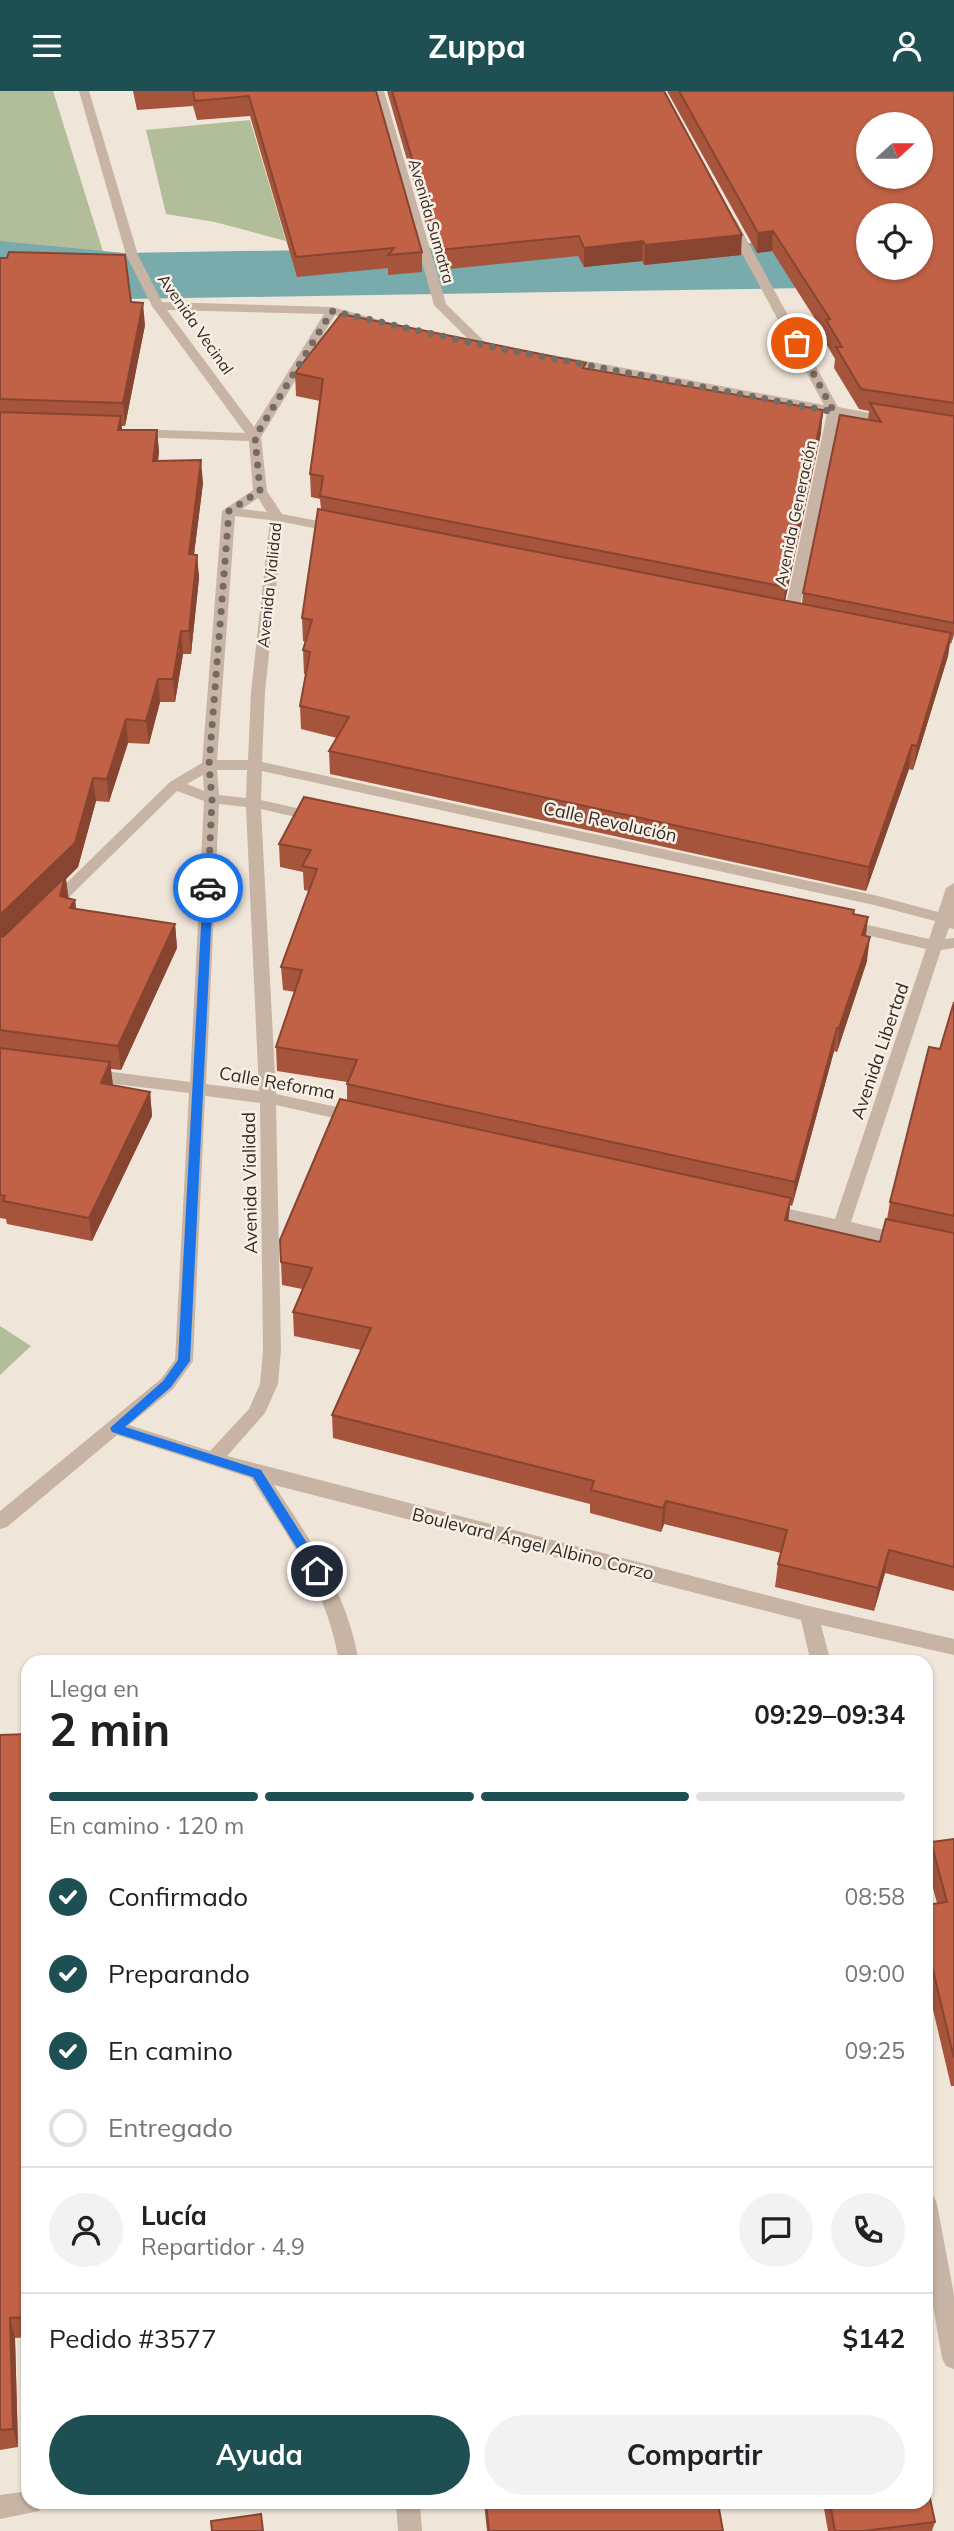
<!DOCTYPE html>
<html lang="es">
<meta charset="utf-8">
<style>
body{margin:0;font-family:Mulish,sans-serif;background:#f2f2f2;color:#202124;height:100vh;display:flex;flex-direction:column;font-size:26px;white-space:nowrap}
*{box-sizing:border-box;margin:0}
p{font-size:23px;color:#757577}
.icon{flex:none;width:38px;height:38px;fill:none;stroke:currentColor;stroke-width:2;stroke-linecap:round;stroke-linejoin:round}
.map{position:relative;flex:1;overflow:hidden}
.panel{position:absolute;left:21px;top:1564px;width:912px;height:854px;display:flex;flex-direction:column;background:#fff;border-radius:21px;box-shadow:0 2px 5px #0004}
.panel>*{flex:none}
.needle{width:46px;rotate:69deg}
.tools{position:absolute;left:856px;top:21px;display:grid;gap:14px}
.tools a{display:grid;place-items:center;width:77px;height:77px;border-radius:50%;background:#fff;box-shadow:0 2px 5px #0004;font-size:35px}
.pin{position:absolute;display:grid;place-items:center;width:60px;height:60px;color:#fff;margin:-30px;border:4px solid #fff;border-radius:50%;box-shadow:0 2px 7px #0007}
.courier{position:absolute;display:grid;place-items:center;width:70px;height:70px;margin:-35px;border:5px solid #1a73e8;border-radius:50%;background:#fff;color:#222;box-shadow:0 2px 9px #0007}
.summary em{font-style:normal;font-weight:700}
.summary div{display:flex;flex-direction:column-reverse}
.summary{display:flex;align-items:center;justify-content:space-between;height:119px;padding:0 28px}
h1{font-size:46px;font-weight:700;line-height:52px}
.bar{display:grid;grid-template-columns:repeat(4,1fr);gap:10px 7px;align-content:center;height:84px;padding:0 28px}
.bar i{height:9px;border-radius:5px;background:#e0e0e0}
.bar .on{background:#1e5053}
.bar p{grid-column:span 4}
.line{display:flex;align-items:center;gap:18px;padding:0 28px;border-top:2px solid #e0e0e0}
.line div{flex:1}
.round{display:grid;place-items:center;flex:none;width:74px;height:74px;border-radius:37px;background:#f2f2f2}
ol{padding:0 28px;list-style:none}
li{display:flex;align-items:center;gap:21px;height:77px}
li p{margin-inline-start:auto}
li .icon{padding:7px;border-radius:50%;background:#1e5053;color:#fff;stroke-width:4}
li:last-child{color:#757577}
li i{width:38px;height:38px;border:4px solid #e0e0e0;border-radius:50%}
.action{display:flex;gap:14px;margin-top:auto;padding:14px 28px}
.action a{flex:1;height:80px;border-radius:42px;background:#1e5053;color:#fff;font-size:28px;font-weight:700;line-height:80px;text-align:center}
.action a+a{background:#f2f2f2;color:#202124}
header{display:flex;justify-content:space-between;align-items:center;height:91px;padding:0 28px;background:#1e5053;color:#fff;font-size:32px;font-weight:700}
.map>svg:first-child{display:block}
.green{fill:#b2be9a}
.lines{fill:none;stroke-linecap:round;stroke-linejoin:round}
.river{fill:#79aaac;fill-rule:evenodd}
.minor{fill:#c7b4a5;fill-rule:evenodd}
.wall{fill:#a6543c}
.shaded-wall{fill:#874531}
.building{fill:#c16246;stroke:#874531;stroke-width:2;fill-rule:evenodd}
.route{fill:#1a73e8}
.done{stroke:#756b65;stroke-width:7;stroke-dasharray:0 12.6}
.labels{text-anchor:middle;stroke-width:5;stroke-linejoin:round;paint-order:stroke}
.far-street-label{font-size:16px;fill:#332a26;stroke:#f8efe5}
.street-label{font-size:18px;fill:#332a26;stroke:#f8efe5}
</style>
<header><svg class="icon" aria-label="menu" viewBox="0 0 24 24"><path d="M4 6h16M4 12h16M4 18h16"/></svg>Zuppa<svg class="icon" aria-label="person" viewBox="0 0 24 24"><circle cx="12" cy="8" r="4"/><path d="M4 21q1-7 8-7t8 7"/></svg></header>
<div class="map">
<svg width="954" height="2440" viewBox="0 0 954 2440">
<rect width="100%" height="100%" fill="#f0e5d9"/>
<!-- green -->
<path class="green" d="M0 0H53L106 170 0 167Z
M250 29 286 150 215 131 166 123 146 39Z
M0 1235 31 1255 0 1284Z"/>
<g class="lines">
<!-- river -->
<path class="river" d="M0 150 124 162 868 150V177H904L895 189 868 196 124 208 0 196Z"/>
<!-- minor -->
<path class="minor" d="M79 0H89L138 164 162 211 332 216 406 236 400 240 335 224 261 346 267 400 282 423 339 434 346 438 339 442 283 431 265 601 262 671 874 804 938 821 946 797 954 792V838L949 837 945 848 954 847V857L941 859 851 1131 909 1145 912 1149 903 1155 766 1125 758 1119 766 1113 835 1128 926 858 841 838 838 834 846 829 929 848 935 830 874 814 262 680 261 709 323 723 325 726 318 731 261 718 276 1003 356 1020 364 1026 356 1032 276 1014 281 1259 278 1293 265 1322 227 1365 809 1515 954 1548V1564L821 1534 831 1572H811L801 1529 274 1394C311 1450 348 1503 359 1572H339C329 1501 288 1446 251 1387L117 1344 7 1436 0 1438V1420L161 1288 175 1269 189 1002 90 990 82 984 90 978 190 991 204 710 177 700 56 819 51 820 43 815 170 691 202 672 222 420 253 399 249 350 136 346 130 342 136 338 245 342 152 215 126 164ZM167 219 324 223 254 336ZM258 407 267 421 242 418ZM235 425 270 429 251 601 248 669H217ZM217 679H247L246 707 219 704ZM203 684 204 700 187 693ZM219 713 246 716 259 1000 206 993ZM205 1005 260 1012 263 1259 260 1293 249 1318 210 1360 129 1334 173 1298 193 1270Z
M374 0H384L446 213 485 251V257H477L434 214Z
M730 125 736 129 838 316 892 326 898 330 892 334 840 324 797 529 790 533 783 529 827 322 565 274 559 270 565 266 824 314 724 129Z
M926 2103 934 2106 937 2113 954 2204V2278L946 2275 942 2267 926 2174Z
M28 2400V2412H43L39 2420 0 2428V2404Z
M396 2412H420L422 2440H398Z"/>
</g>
<!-- wall -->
<path class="wall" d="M133 0H376L422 161V181L388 184V177L297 186 250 25 197 29 193 15 137 19Z
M387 0H664L741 164 644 174 642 170 584 176 578 165 439 179Z
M667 0H954V544L951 553 950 552 948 565 913 679 909 678 866 800 330 683 329 660 337 647 301 638 300 615 306 583H304L303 559 306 551 303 550 302 527 321 418 320 408 311 406 310 383 320 310 296 305 295 282 586 278 821 342 785 510 802 513 803 502 868 329 869 320 859 318 834 277 835 268 824 249V242L772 160 757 162Z
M0 167 131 211 145 234 125 335H121L122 339H157L159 361 158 370 203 392 194 464H197L199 487 191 563H183L175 611H160L149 653 128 652 109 711 96 710 78 776 66 788 68 808 75 809 76 818 175 833 177 857 121 979 111 978 113 995 150 1001 152 1025 92 1150 7 1133 6 1128 0 1127Z
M279 753 854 823 868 826 866 845 867 870 837 961 834 960 792 1115 790 1114 788 1130 880 1151 887 1128 890 1111 940 958 954 911V1500L885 1482 874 1520 775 1496 778 1473 781 1462 664 1433 661 1441 590 1422V1413L333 1347 332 1324 361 1259 294 1245 293 1221 302 1198 282 1194 281 1171 347 1010V991L277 980 276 956 295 901 283 899 281 876 309 800 304 799 303 781 280 776Z
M28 1643V2246L15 2247 18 2356 0 2359V1644Z
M954 1748V1995H951L926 1889V1814L937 1812 926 1771 931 1751Z
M484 2412H718L723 2440H487Z
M823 2412H926L935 2431 932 2440H828Z"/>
<!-- shaded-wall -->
<path class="shaded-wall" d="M773 140 772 160 757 162 758 142Z
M742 144 741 164 644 174 645 154Z
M643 150 642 170 584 176V157Z
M143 212 145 234 125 335 123 312Z
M823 319 821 342 783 519 785 496Z
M121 325 123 348 118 339Z
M157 339 159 361 155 392 153 370Z
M201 369 203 392 191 486 189 463Z
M197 464 199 487 191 563 189 540Z
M181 540 183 563 175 611 173 588Z
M951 542 948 565 913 679 917 655Z
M158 588 160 611 149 653 146 630Z
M126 628 128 652 109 711 107 688Z
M912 654 909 678 866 800 869 776Z
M93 687 96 710 78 776 66 788 69 810 0 851V824Z
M75 809 78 833 70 817Z
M868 826 865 850 862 844Z
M175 833 177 857 121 979 118 955Z
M870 846 867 870 837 961 839 937Z
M837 937 834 960 792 1115 795 1091Z
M110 971 113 995 101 992Z
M150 1001 152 1025 92 1150 89 1127Z
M791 1107 788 1131 785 1129Z
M666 1410 664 1433 661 1441 663 1417Z
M889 1459 885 1482 874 1520 878 1497Z
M10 2227 15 2247 18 2356 13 2338Z"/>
<!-- building -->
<path class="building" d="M193 0H376L422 161 388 164 394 157 296 166 249 5 195 10Z
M392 0H664L742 144 645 154 643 150 584 157 579 145 439 159Z
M679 0H954V312L861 298 836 256H842L826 229 830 228 773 140 758 142ZM868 33H920V86H868ZM868 124H920V177H868Z
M9 161 125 164 131 211 143 212 123 312 0 308V167H7Z
M341 223 586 272 583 277 823 319 785 496 320 405 323 385 310 383 323 288 295 282Z
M870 312 954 325V532L803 502 840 324 881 331Z
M0 321 121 325 118 339H157L153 370 201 369 189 463 197 464 189 540H181L173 588H158L146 630 126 628 107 688 93 687 75 752 0 824Z
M318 418 951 542 917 655 912 654 869 776 329 660 349 626 300 615 310 561 303 559 312 529 302 527Z
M304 706 854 819 853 823 868 826 862 844 870 846 839 937H837L795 1091 347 993 357 969 276 956 302 879 281 876 317 778 302 775 311 759 279 753Z
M65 786 60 805 75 809 70 817 175 833 118 955 0 939V846L4 845Z
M954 911V1125L890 1111 929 956 940 958Z
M0 957 110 971 101 992 150 1001 89 1127 3 1110 5 1105 0 1104Z
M340 1008 791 1107 785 1129 880 1151 886 1128 954 1142V1476L889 1459 878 1497 778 1473 787 1439 666 1410 663 1417 591 1399 594 1390 332 1324 371 1237 293 1221 312 1177 281 1171 280 1149Z
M443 1568 491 1572H442Z
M28 1643V2226L10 2227 13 2338 0 2339V1644Z
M954 1748V1967L926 1850V1814L947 1811 931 1751Z
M926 2389 935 2431 863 2440H835L830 2412H926Z
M486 2412H718L723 2440H489Z
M261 2423 263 2440H212L211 2430Z"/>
<!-- route -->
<path class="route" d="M208 794 213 797 190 1270 171 1296 125 1336 261 1379 322 1476 324 1480 317 1485 313 1483 253 1386 112 1341 110 1337 163 1290 178 1269 203 797Z"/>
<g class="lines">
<!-- done -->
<path class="done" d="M208 797 212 708 209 674 229 420 260 400 255 346 332 220 481 254 834 321 797 252"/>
</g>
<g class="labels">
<!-- far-street labels -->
<g class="far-street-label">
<text transform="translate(432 130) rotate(74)" y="6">Avenida Sumatra</text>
<text transform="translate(196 233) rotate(55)" y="6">Avenida Vecinal</text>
<text transform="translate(795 422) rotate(-78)" y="6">Avenida Generación</text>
<text transform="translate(269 494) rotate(-84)" y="6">Avenida Vialidad</text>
</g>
<!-- street labels -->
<g class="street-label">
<text transform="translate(610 731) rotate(12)" y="6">Calle Revolución</text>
<text transform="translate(880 960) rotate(-71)" y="6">Avenida Libertad</text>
<text transform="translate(277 992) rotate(10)" y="6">Calle Reforma</text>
<text transform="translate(250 1092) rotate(-91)" y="6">Avenida Vialidad</text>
<text transform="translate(533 1453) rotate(14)" y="6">Boulevard Ángel Albino Corzo</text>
</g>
</g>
</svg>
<div class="tools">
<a><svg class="needle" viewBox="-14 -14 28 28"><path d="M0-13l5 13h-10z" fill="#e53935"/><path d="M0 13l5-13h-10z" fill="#757577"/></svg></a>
<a><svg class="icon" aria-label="locate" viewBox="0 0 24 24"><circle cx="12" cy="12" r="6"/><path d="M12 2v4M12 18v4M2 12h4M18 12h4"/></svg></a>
</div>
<div class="pin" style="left:797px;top:252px;background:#ea580c"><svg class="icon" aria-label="bag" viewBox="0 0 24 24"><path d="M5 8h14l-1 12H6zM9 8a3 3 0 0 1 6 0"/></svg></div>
<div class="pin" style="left:317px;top:1480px;background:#1f2937"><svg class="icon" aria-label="home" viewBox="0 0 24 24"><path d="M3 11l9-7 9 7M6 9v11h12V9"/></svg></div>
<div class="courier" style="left:208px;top:797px"><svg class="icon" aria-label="car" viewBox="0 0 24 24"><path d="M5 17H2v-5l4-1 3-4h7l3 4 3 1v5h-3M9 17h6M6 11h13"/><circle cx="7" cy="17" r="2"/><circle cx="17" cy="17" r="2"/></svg></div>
<section class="panel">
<div class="summary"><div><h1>2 min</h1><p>Llega en</p></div><em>09:29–09:34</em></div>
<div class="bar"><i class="on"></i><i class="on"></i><i class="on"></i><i></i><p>En camino · 120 m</p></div>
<ol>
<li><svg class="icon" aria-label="check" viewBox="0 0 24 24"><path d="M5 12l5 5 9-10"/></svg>Confirmado<p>08:58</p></li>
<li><svg class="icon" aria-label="check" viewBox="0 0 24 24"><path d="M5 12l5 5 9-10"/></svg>Preparando<p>09:00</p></li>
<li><svg class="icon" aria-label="check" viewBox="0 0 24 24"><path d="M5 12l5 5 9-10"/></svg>En camino<p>09:25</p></li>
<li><i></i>Entregado</li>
</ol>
<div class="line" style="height:126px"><a class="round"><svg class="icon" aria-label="person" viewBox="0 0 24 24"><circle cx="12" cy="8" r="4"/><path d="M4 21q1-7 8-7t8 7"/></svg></a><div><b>Lucía</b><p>Repartidor · 4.9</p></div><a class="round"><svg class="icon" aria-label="chat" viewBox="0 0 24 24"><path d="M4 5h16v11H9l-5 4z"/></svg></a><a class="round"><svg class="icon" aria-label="phone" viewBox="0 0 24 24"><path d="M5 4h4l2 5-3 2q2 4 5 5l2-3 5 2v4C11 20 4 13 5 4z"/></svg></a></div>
<div class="line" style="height:91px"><div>Pedido #3577</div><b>$142</b></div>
<div class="action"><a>Ayuda</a><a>Compartir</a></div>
</section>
</div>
